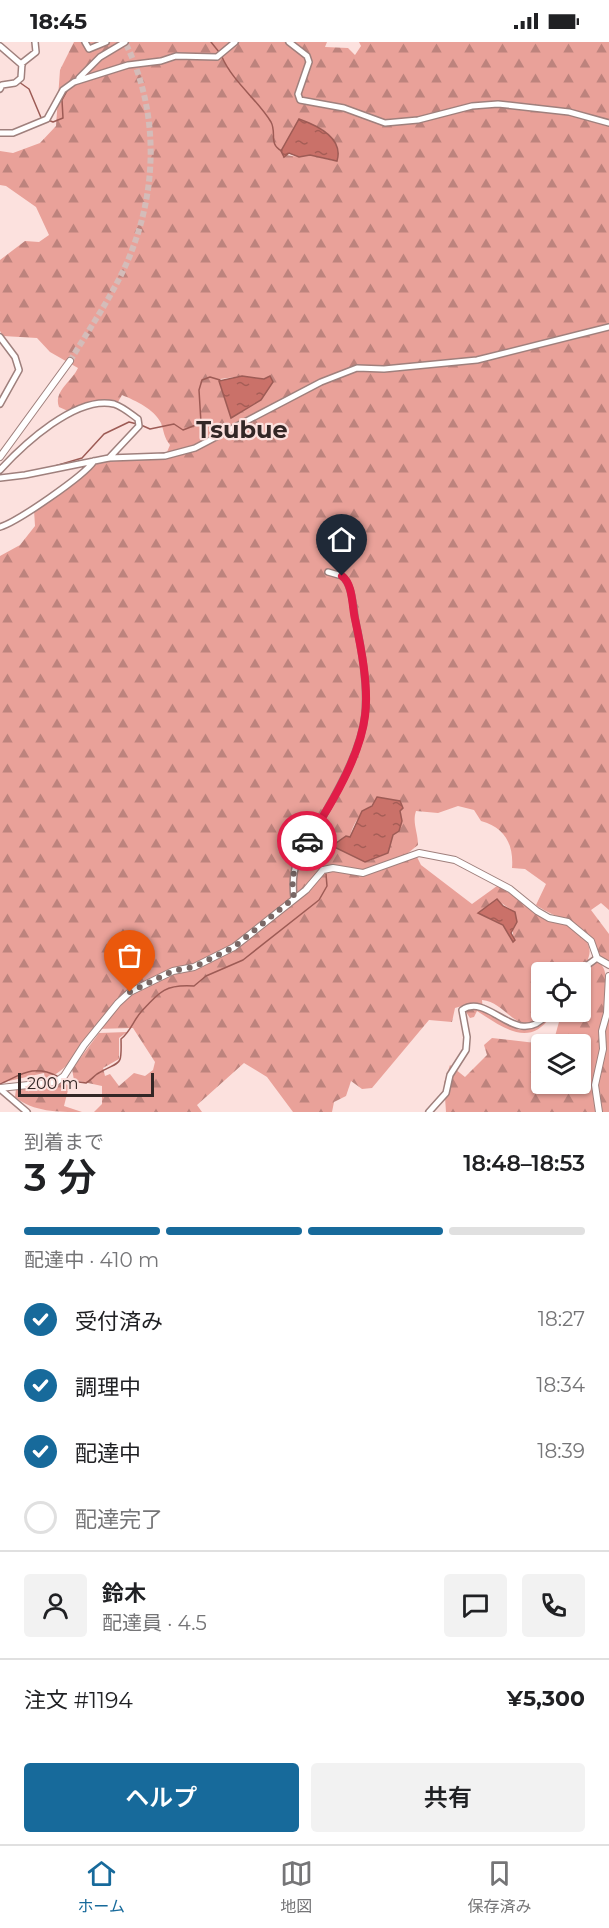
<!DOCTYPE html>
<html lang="ja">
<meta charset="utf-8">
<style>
body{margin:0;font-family:Montserrat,"Noto Sans JP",sans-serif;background:#f2f2f2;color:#202124;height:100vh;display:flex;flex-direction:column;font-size:22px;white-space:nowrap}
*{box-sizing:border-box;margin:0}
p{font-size:20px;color:#757577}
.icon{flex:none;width:33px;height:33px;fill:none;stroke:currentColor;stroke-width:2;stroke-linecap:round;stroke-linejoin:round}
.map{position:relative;height:1070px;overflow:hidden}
.panel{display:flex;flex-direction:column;background:#fff;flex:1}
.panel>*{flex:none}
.fabs{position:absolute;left:531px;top:920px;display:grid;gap:12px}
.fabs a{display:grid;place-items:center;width:60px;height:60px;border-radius:6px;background:#fff;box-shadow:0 2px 4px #0004;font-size:30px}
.scale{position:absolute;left:18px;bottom:15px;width:136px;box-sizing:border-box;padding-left:6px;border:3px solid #332726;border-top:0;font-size:16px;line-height:21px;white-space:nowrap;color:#332726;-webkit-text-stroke:4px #fce1de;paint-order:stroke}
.pin{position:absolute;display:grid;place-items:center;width:51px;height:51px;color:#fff;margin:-62px -26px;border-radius:50% 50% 50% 0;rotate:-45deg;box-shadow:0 0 6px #0007}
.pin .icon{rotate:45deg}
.courier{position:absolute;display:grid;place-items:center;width:60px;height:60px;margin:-30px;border:4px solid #e11d48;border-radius:50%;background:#fff;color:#222;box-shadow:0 2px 8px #0007}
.summary em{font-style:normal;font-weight:600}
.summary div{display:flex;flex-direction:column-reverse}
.summary{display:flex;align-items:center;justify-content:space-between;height:102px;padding:0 24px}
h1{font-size:39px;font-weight:600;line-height:45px}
.bar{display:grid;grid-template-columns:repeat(4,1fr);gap:9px 6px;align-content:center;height:72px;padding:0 24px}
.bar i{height:8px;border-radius:4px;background:#e0e0e0}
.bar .on{background:#176a9b}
.bar p{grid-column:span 4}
.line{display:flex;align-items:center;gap:15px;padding:0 24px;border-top:2px solid #e0e0e0}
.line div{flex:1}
.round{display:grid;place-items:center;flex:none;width:63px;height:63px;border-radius:6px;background:#f2f2f2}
ol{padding:0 24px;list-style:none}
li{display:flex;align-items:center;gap:18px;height:66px}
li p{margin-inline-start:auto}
li .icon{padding:6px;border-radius:50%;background:#176a9b;color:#fff;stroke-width:4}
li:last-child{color:#757577}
li i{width:33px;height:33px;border:3px solid #e0e0e0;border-radius:50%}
.button{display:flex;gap:12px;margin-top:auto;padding:12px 24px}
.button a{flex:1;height:69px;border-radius:6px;background:#176a9b;color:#fff;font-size:24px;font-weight:600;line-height:69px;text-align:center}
.button a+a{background:#f2f2f2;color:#202124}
.status{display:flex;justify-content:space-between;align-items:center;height:42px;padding:0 30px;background:#fff;direction:ltr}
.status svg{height:16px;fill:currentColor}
.tabs{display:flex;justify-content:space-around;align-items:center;height:84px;border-top:2px solid #e0e0e0;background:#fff;font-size:16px;color:#757577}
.tabs a{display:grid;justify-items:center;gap:3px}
.tabs .on{color:#176a9b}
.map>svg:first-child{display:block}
.forest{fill:url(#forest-firs);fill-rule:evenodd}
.water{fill:url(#water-ripples);stroke:#9d5b55;stroke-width:1.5}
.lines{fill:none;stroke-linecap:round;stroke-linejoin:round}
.stream{stroke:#9d5b55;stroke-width:1.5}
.tertiary-tunnel{stroke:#d4bcb9;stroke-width:6;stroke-dasharray:6 3;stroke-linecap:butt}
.minor-casing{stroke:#9f807d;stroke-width:8}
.tertiary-casing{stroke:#9f807d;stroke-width:8}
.minor{stroke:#fff;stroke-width:5}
.tertiary{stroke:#fff;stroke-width:6}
.done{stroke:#796866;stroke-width:6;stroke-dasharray:0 10.8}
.route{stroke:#e11d48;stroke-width:8}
.labels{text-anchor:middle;stroke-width:4.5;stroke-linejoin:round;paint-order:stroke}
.quarter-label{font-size:24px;font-weight:bold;fill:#332726;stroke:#fce1de}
</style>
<div class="status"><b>18:45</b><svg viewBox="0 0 49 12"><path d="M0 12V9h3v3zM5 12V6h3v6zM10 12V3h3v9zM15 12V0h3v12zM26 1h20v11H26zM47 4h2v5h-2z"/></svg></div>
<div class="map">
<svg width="609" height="1070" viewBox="0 0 609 1070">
<defs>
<pattern id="forest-firs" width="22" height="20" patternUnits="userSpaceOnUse" patternTransform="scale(1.5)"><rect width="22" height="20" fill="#e9a199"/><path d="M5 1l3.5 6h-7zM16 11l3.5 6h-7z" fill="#bd837d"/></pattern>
<pattern id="water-ripples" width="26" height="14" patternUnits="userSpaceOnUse" patternTransform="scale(1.5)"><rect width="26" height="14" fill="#ca7169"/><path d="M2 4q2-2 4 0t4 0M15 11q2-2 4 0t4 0" fill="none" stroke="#a55d56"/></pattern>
</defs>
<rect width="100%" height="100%" fill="#fce1de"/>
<!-- forest -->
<path class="forest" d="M74 0H327L325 5 348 6 355 13 361 4 359 0H609V868L601 861 591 868 609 892V919L598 914C582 873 567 884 536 863L546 842 525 827 512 826C514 802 504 785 481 779L474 768 458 764 438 771 416 769C412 781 418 790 418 803L408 811 409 816 417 815 421 823 472 862 497 844C511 850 520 861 533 868 551 877 599 889 588 917L593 921 597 919C608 926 605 937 606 948L609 949V1070H446L444 1041 450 1023 465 1035 487 1013 484 1003 492 996 544 1002 554 998 562 969H580L581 939 589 923 576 930H542V969H548C517 1001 510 961 482 958L483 969 519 988 539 983 554 969C532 1008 505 987 477 969L474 975 470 976 462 964 455 966 452 980 429 978 372 1046 362 1047 351 1039 346 1054 334 1060 332 1070H293L267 1035 244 1021 197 1063 202 1070H94L102 1062V1044L74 1038 72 1027 99 991 127 990 119 996V1017L103 1026 105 1034 110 1032 119 1044 134 1031 145 1034 153 1028 155 1020 133 986 94 987C82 1003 66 1033 45 1036L44 1031 0 1041V514L20 503 35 484 34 468 78 438 96 420 164 417 170 403C164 396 164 389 161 381 154 367 136 359 122 353L118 360 83 364 68 369 59 365C53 350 72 339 78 326L50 310 37 296 3 294 0 289V218L25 199 39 200 49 193 36 165 6 144 0 143V109L13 111 40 101 56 84 60 28ZM322 87 338 106V116L334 119 310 113 299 115 286 113ZM242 334 264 337 261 358 231 375 220 337ZM389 757 400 759 399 789 393 793 388 811 369 819 337 799 350 795C354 776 369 760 389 757ZM500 860 510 867 514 900 503 883 486 875ZM542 1002H580V1041H542Z
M61 1039 69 1044 64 1064 82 1070C57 1070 34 1070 15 1055L16 1047 49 1044Z"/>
<!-- water -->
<path class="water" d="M299 77C316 83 344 96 337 119L310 113 299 115 289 111 284 115 281 109Z
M242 334 264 337 270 334 273 340 261 358 231 376 219 339Z
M377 755 400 759 403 766 400 769 402 779 399 789 393 793 388 811 365 820 332 804 346 794 350 795 362 769 372 764Z
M497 857 503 864 515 870 517 880 511 891 515 898 513 900 503 883 478 871Z"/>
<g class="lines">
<!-- stream -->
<path class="stream" d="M211 0 219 10
M0 7 19 24
M222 15C233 40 257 57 271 80 277 91 268 102 282 109
M19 40 29 47 42 78
M48 78 53 80 63 76 62 58 68 47
M141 383 150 387 174 382 183 388 201 381 199 348 202 338 210 335 220 338
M55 424 82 416 104 392 129 380 137 382
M324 822 325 811 332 804
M65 1038 86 1041C91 1038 93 1035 97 1032 120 1018 122 1027 121 997 131 989 133 979 141 970 159 950 165 942 194 944L206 934 243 918 319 858 327 844 326 832
M0 1042C21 1033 33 1022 57 1034"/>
<!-- tertiary-tunnel -->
<path class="tertiary-tunnel" d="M70 319C88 289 108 260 123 229 158 156 161 72 125 0"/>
<defs>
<path id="minor" d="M85 0 89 7 106 0
M289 0 307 14 309 20 298 52 300 58 344 66 385 81 418 78 472 64 498 62 569 70 609 81
M0 4 22 23
M79 36 100 15 125 0
M0 47 2 43 15 41 21 36 22 21 36 10 35 0
M0 91H13L47 77 63 48 74 40 128 23 161 19 176 14 217 15 235 0
M0 295 15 315 19 328 0 362
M0 428C23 403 76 353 114 362 123 365 131 372 138 377L139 384 109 416
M0 436 25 433 109 416 165 414 195 406 321 340 357 326 384 327 477 318 609 285
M0 485C17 480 84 434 94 419
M294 856C289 814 308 803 326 769 342 741 362 704 365 672 368 643 362 609 356 581 353 567 353 543 342 534L328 530
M578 930 597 916
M0 1047 27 1070
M429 1070 446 1051 450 1033 466 1008 467 995 462 968C490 949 518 1012 550 969"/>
<path id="tertiary" d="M0 415 70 319
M0 1046 56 1040 64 1034 84 1003 118 961 130 950 173 929 194 925 234 905 306 848 323 828 333 826 363 831 419 811 455 818 510 847 537 869 549 876 568 880 591 899 597 916 609 923
M599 1070 595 1043 603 1007 602 989 607 971 609 934"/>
</defs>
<!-- minor casing -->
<use href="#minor" class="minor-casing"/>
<!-- tertiary casing -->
<use href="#tertiary" class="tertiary-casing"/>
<!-- minor -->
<use href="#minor" class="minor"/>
<!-- tertiary -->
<use href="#tertiary" class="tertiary"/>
</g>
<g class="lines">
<!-- done -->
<path class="done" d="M130 950 173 929 194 925 234 905 294 856 292 836 307 799"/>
<!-- route -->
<path class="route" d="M307 799C330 765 360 715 365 674 369 645 361 605 355 577 352 564 353 542 342 534"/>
</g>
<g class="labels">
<!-- quarter labels -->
<g class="quarter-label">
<text x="242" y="396">Tsubue</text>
</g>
</g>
</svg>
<div class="fabs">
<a><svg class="icon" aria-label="locate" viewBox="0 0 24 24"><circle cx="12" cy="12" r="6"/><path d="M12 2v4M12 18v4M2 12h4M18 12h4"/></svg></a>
<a><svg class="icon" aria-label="layers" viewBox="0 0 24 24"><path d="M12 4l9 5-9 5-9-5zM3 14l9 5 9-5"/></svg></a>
</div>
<div class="scale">200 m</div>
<div class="pin" style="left:130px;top:950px;background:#ea580c"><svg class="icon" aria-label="bag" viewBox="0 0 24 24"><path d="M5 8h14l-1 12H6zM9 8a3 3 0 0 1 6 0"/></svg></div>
<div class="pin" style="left:342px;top:534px;background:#1f2937"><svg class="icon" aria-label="home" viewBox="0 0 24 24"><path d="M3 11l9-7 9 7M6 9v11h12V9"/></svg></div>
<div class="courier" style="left:307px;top:799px"><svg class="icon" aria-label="car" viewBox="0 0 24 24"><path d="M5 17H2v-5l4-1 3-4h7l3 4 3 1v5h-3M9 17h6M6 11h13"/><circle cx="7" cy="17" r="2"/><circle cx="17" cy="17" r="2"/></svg></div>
</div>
<section class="panel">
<div class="summary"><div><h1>3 分</h1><p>到着まで</p></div><em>18:48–18:53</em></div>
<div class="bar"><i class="on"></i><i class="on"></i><i class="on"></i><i></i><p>配達中 · 410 m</p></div>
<ol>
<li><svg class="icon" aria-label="check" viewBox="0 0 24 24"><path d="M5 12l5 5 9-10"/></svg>受付済み<p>18:27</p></li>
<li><svg class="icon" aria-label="check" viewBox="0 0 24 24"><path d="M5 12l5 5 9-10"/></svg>調理中<p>18:34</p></li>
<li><svg class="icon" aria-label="check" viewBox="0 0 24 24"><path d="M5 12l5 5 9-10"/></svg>配達中<p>18:39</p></li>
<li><i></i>配達完了</li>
</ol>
<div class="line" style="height:108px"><a class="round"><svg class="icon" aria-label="person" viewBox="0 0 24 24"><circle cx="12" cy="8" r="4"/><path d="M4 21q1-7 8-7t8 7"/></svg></a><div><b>鈴木</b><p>配達員 · 4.5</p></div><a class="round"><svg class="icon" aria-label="chat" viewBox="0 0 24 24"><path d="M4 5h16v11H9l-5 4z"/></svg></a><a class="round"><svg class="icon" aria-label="phone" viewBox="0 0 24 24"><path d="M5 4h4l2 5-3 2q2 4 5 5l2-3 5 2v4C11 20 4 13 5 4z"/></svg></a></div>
<div class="line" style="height:78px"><div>注文 #1194</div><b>¥5,300</b></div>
<div class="button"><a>ヘルプ</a><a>共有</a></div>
</section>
<nav class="tabs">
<a class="on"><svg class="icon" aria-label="home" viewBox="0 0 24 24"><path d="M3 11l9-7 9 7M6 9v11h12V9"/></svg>ホーム</a>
<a><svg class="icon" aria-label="map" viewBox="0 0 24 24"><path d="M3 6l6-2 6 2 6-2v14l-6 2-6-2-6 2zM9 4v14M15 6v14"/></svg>地図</a>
<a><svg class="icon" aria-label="saved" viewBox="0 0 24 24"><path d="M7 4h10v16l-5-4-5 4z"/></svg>保存済み</a>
</nav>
